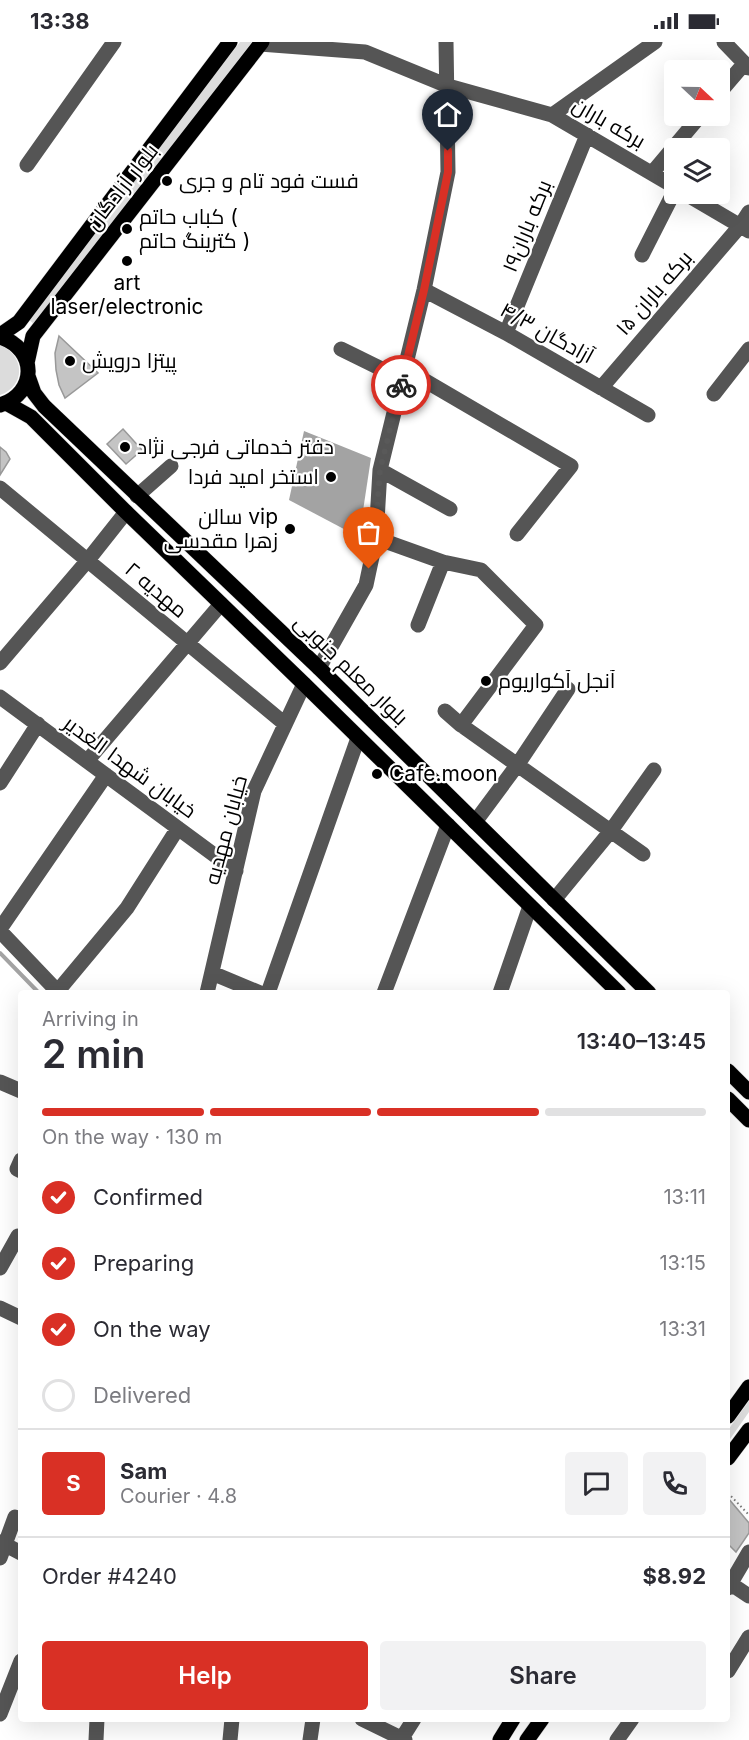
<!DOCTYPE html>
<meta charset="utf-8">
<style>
body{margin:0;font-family:Inter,Cairo,sans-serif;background:#f2f2f3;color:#2b2b33;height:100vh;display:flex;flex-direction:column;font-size:22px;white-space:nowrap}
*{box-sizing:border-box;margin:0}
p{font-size:20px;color:#7c7c81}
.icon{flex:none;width:33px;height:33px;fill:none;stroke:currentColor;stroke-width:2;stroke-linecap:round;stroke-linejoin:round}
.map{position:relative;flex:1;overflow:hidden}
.sheet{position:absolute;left:18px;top:948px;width:712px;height:732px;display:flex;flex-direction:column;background:#fff;border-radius:6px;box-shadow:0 6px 24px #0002}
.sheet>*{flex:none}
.needle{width:39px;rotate:112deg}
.controls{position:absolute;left:664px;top:18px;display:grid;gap:12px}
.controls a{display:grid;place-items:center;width:66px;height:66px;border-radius:6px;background:#fff;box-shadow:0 6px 24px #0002;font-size:30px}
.pin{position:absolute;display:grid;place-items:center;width:51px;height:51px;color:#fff;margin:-62px -26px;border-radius:50% 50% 50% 0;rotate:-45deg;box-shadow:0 0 6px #0007}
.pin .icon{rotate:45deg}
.courier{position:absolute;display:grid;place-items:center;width:60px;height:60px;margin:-30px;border:4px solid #d93025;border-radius:50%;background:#fff;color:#222;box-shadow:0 2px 8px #0007}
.head em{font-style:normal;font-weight:600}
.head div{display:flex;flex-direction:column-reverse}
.head{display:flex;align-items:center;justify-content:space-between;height:102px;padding:0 24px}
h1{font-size:39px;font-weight:600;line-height:45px}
.bar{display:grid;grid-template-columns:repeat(4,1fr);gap:9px 6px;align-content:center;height:72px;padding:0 24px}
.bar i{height:8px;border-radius:4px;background:#e1e1e2}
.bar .active{background:#d93025}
.bar p{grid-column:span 4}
.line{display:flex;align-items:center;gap:15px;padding:0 24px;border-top:2px solid #e1e1e2}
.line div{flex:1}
.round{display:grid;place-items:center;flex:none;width:63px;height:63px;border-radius:6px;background:#f2f2f3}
ol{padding:0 24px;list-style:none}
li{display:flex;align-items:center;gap:18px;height:66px}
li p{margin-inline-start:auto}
li .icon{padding:6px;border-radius:50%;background:#d93025;color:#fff;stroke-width:4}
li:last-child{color:#7c7c81}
li i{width:33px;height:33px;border:3px solid #e1e1e2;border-radius:50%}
.cta{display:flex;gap:12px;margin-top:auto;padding:12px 24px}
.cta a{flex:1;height:69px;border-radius:6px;background:#d93025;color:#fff;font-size:24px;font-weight:600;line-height:69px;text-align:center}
.cta a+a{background:#f2f2f3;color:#2b2b33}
.status{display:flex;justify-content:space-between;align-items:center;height:42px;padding:0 30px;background:#fff;direction:ltr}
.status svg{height:16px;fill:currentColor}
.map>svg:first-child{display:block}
.green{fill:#dcdcdc}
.water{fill:#a3a3a3}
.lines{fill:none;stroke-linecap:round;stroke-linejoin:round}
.stream{stroke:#a3a3a3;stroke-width:4}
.building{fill:#c4c4c4;stroke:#999;stroke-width:1.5}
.major-casing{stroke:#dbdbdb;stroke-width:16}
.path{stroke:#777;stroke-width:2;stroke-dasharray:1.5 3;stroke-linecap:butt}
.minor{stroke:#555;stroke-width:15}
.major{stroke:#000;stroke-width:15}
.done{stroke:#595959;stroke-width:6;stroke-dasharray:0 10.8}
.route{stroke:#d93025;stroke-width:8}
.poi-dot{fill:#000;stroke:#fff;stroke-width:2}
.labels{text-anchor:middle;stroke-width:4.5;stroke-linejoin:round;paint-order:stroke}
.street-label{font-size:21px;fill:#000;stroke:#fff}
.poi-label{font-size:21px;fill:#000;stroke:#fff;text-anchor:start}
</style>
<div class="status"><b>13:38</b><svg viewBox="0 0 49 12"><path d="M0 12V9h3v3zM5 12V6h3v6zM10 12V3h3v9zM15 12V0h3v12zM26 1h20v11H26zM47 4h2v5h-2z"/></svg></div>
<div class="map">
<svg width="749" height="1698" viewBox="0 0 749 1698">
<rect width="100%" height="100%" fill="#fff"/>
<!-- green -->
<path class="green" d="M240 0H252L35 283 26 275Z
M0 303C25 313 26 344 0 353Z
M749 1359V1370L728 1400V1388Z"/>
<!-- water -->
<path class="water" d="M304 389 371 416 359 495 289 458Z"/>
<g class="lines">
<!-- stream -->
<path class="stream" d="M0 911 39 951"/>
</g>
<!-- building -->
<path class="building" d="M59 294 98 331 65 356 59 343 56 328 55 311Z
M123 387 142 408 126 422 107 402Z
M0 405 6 410 10 417 0 433Z
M728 1456 749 1481V1491L736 1510 728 1502Z"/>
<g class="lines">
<defs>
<path id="major" d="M0 293 19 280 230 0
M0 295C38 307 37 352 0 363
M27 321 33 294 262 0
M28 334 34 351 44 364 319 626 649 951
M6 361 31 375 126 470 304 642 619 951
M728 1029 749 1050
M728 1057 749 1078
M728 1374 749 1345
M728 1416 749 1388
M500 1698 513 1677
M527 1698 542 1677"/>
</defs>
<!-- major casing -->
<use href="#major" class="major-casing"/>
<!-- path -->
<path class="path" d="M728 1451 749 1473"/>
<!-- minor -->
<path class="minor" d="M724 0 749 26
M260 2 365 10 448 44 552 73 675 145
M720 50 744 22
M552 73 655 0
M27 123 114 0
M652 131 700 74
M686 152 749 189
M642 213 675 148
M424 248 506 291 648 373
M506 291 587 93
M341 307 402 337
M405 327 571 424 517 492
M601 346 740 184 749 170
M714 352 749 307
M380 428 450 467
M0 446 285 682
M137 454 171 424
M376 496 443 520 481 528 536 583 461 683 643 812
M418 583 443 520
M0 621 88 518 126 470
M319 626 366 543 376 496 380 428 424 248 448 130 446 0
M0 655 236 829
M445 669 461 683
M87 719 221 562
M0 741 38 682
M475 780 518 722 568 647
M554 858 610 790 654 728
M0 887 106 733
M0 889 59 951
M212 931 260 951
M57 950 127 866 178 786
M207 951 254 749 304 642
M268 951 358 696
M384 951 448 783
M500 951 530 864
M0 1040 21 1049
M21 1118 17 1127 21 1129
M0 1226 18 1194
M0 1266 21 1276
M0 1500 21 1511
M0 1516 15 1475 21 1478
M731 1542 749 1554
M728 1546 749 1510
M728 1629 749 1595
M0 1672 21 1619
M362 1677 405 1698
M402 1696 414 1677
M96 1698 97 1677
M230 1698 232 1677
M310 1698 313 1677
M617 1698 632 1677"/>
<!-- major -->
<use href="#major" class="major"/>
</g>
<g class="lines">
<!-- done -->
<path class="done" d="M369 527 375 496 380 428 401 343"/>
<!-- route -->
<path class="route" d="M401 343 424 248 448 130V109"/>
</g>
<!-- markers -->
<g class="poi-dot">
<circle cx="167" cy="139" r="6"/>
<circle cx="127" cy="187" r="6"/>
<circle cx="127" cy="219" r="6"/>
<circle cx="70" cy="319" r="6"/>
<circle cx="125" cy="405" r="6"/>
<circle cx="331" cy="435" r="6"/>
<circle cx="290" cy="487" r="6"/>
<circle cx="486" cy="639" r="6"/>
<circle cx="377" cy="732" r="6"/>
</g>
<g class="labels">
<!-- street labels -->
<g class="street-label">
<text transform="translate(609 81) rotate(30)" y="7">برکه باران</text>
<text transform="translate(122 145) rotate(-52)" y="7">بلوار آزادگان</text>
<text transform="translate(527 184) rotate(-68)" y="7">برکه باران۱۹</text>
<text transform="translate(654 251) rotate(-49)" y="7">برکه باران ۱۵</text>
<text transform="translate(547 291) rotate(29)" y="7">آزادگان ۴/۳</text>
<text transform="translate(156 548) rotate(40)" y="7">مهدیه ۲</text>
<text transform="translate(351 628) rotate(44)" y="7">بلوار معلم جنوبی</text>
<text transform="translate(130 725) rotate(36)" y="7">خیابان شهدا الغدیر</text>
<text transform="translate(226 788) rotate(-75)" y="7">خیابان مهدیه</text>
</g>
<!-- poi labels -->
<g class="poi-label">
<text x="179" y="146">فست فود تام و جرى</text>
<text x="139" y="182">کباب حاتم (<tspan x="139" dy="24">کترینگ حاتم )</tspan></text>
<text x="127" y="248" text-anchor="middle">art<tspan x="127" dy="24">laser/electronic</tspan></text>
<text x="82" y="326">پیتزا درویش</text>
<text x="137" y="412">دفتر خدماتی فرجی نژاد</text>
<text x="319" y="442" text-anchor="end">استخر امید فردا</text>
<text x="278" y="482" text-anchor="end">سالن vip<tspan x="278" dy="24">زهرا مقدسی</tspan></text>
<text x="498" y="646">آنجل آکواریوم</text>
<text x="389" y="739">Cafe.moon</text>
</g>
</g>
</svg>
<div class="controls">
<a><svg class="needle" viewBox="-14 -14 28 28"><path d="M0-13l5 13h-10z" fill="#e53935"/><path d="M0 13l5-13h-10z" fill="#7c7c81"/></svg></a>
<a><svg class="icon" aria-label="layers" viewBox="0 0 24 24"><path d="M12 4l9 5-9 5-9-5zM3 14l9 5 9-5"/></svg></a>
</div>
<div class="pin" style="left:369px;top:527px;background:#ea580c"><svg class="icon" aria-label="bag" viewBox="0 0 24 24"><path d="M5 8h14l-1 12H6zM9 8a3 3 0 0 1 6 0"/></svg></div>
<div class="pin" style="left:448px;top:109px;background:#1f2937"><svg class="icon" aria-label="home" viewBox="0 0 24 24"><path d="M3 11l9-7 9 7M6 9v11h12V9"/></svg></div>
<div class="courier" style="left:401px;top:343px"><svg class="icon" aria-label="bike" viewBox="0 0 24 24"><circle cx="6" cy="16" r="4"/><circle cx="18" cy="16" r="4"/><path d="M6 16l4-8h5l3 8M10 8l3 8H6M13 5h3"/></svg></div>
<section class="sheet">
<div class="head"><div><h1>2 min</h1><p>Arriving in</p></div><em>13:40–13:45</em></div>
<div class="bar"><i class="active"></i><i class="active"></i><i class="active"></i><i></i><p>On the way · 130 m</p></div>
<ol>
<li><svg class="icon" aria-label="check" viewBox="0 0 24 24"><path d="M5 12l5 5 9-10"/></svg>Confirmed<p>13:11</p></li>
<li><svg class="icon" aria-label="check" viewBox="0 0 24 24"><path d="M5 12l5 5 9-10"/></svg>Preparing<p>13:15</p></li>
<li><svg class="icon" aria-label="check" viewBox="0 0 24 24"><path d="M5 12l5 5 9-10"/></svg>On the way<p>13:31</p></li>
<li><i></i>Delivered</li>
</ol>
<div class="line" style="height:108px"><b class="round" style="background:#d93025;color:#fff">S</b><div><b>Sam</b><p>Courier · 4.8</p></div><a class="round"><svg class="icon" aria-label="chat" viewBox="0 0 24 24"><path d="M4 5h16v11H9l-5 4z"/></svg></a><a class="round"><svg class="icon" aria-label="phone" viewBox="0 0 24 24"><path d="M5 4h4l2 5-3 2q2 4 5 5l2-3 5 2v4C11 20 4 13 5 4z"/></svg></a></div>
<div class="line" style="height:78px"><div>Order #4240</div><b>$8.92</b></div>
<div class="cta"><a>Help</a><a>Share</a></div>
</section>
</div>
